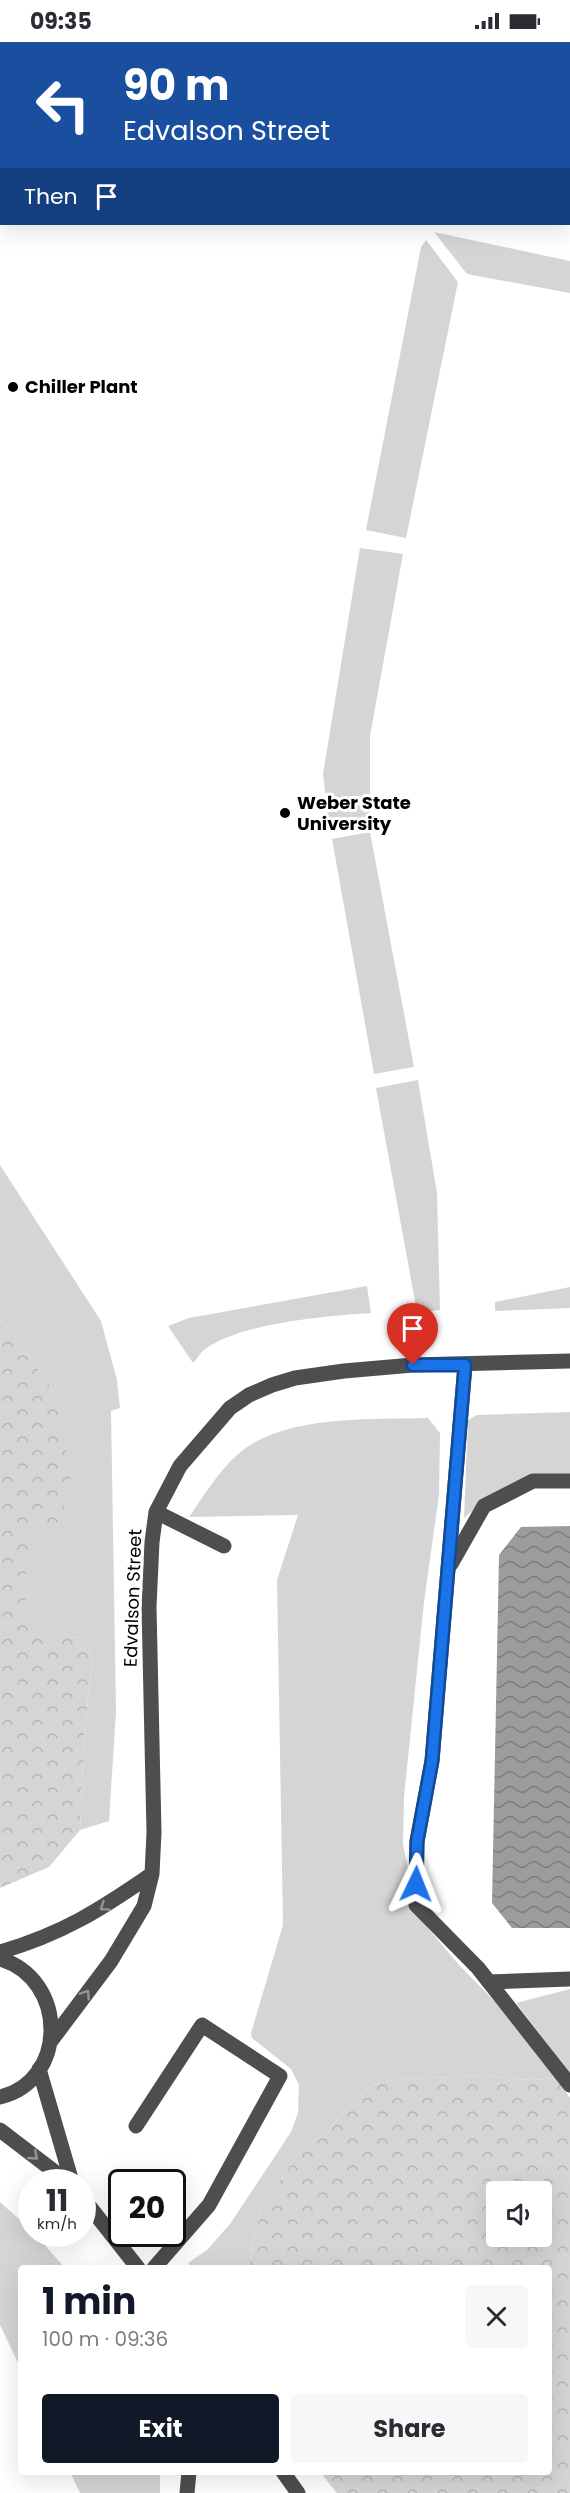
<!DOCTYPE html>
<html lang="en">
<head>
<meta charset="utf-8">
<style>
  body { margin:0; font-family:Poppins,sans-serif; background:#f7f7f7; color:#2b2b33; height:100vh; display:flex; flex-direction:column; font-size:22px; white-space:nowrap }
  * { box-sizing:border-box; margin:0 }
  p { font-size:20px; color:#7c7c81 }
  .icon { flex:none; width:33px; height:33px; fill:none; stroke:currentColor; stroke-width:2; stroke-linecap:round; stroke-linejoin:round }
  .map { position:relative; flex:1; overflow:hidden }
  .panel { position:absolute; left:18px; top:2223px; width:534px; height:210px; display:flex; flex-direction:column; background:#fff; border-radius:6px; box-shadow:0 6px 24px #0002 }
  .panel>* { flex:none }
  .hud { position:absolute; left:0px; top:0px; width:570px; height:183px; box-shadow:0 6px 24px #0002; background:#1a4fa0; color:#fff; overflow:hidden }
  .fabs { position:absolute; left:486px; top:2139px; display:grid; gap:12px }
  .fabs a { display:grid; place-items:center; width:66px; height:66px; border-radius:6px; background:#fff; box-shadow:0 6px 24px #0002; font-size:30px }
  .speed { position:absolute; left:18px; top:2127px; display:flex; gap:12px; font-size:30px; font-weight:700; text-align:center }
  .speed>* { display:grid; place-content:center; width:78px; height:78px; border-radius:50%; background:#fff; box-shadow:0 6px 24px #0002; line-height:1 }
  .speed small { font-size:15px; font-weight:400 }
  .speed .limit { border:3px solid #111; border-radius:9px; background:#fff; color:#111 }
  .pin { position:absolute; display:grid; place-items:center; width:51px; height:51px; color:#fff; margin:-62px -26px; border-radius:50% 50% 50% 0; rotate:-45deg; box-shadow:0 0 6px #0007 }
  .pin .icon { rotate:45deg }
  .me { position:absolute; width:66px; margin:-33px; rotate:2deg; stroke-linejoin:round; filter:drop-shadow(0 0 4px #0008) }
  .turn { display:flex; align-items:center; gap:21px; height:126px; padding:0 24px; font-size:27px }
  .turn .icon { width:78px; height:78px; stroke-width:2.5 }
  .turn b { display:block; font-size:42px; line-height:51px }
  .then { display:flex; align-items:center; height:57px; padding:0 24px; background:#0003; gap:12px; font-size:22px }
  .round { display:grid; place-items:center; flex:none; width:63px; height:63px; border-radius:6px; background:#f7f7f7 }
  .head { display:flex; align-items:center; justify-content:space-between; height:102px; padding:0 24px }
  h1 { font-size:36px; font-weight:700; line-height:45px; color:#111827 }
  .cta { display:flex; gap:12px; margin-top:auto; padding:12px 24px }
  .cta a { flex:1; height:69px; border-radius:6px; background:#111827; color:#fff; font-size:24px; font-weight:700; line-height:69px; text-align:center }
  .cta a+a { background:#f7f7f7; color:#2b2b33 }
  .status { display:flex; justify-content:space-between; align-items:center; height:42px; padding:0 30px; background:#fff; direction:ltr }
  .status svg { height:16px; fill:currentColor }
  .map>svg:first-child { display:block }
  .green { fill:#d5d5d5 }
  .forest { fill:url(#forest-crowns); fill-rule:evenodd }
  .water { fill:url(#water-waves) }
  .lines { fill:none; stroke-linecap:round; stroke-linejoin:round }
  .minor { stroke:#4e4e4e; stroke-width:15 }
  .oneway { stroke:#959595 }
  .route-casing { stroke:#114b97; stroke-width:15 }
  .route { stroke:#1a73e8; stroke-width:10 }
  .poi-dot { fill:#000; stroke:#fff; stroke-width:2 }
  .labels { text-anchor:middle; stroke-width:6; stroke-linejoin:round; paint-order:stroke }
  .poi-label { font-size:18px; font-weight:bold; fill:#000; stroke:#fff; text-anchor:start }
  .street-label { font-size:18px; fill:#000; stroke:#fff }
</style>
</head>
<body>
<div class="status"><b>09:35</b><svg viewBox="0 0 49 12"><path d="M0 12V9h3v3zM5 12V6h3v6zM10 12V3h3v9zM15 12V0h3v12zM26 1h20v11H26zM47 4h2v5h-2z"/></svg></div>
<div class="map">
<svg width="570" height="2451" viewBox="0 0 570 2451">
  <defs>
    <pattern id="forest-crowns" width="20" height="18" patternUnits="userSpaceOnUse" patternTransform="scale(1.5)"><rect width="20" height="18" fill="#d5d5d5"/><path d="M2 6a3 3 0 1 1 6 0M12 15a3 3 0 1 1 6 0" fill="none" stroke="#b5b5b5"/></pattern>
    <pattern id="water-waves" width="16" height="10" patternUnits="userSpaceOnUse" patternTransform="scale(1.5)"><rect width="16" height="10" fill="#9c9c9c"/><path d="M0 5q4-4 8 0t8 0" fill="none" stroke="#7d7d7d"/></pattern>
  </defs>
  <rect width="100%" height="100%" fill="#fff"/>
  <!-- green -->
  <path class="green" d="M102 0H570V160L568 2Z
    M434 190 570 219V251L467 232Z
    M426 198 458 240 406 496 366 488 421 205Z
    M360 506 403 512 370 694V776L329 784 323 732Z
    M370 790 414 1025 374 1032 332 797Z
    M418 1038 437 1151 440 1268 417 1270 376 1046Z
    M0 1123 101 1279 117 1338 120 1366 111 1369 116 1670 109 1779 80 1788 84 1693 92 1620 87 1596 30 1594 24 1565 26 1517 59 1358 18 1298 0 1277Z
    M367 1244 371 1271C325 1274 242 1281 205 1307 200 1311 197 1317 193 1321L168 1284 189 1276Z
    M570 1245V1266L495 1269V1260Z
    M570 1370V1433L488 1455 464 1476 468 1378 477 1373Z
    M428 1376 440 1391 439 1453 424 1560 404 1755 403 1802 417 1873 459 1923 511 1976 556 2036 531 2038 485 2034 398 2037 372 2043 356 2056 328 2089 299 2111 262 2165 253 2198 249 2226H192L188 2221 207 2208 230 2182 291 2090 298 2071 299 2043 291 2027 252 1996 251 1991 283 1883 277 1538 298 1473 189 1475C203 1455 218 1430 237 1413 283 1372 370 1378 428 1376Z
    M570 1947V2031L516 1961Z
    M0 2160 31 2188 32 2192H35L65 2226H21V2327L0 2283Z
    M70 2430H160V2451H80Z"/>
  <!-- forest -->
  <path class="forest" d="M0 1277 18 1298 59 1358 71 1440 60 1480 33 1489C24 1526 23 1556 30 1593L87 1596 92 1620 84 1693 80 1788 49 1825 0 1846Z
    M485 2034 531 2038 556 2036 570 2056V2451H337L320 2430H549V2226H249L253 2198 262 2165 299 2111 328 2089 356 2056 372 2043 398 2037ZM496 2150H542V2194H496Z"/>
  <!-- water -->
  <path class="water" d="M570 1484V1886H512L492 1861 499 1513 521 1485Z"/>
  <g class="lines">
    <!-- minor -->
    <path class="minor" d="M465 1323 432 1719 417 1799 416 1863 478 1926 570 2043
      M156 1470 224 1504
      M451 1522 484 1464 533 1439H570
      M0 1910C62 1892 100 1868 152 1832
      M0 1917C68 1937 68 2039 0 2055
      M489 1940 570 1937
      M51 1999 111 1919 144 1864 152 1832 154 1790 149 1565 152 1500 156 1470 180 1424 230 1366 249 1353 272 1343 295 1336 344 1329 413 1323 570 1319
      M39 2027 72 2140
      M136 2084 202 1983 280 2034 209 2163 154 2226
      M0 2088 68 2140
      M82 2155 138 2226
      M283 2430 298 2451
      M187 2451 189 2430"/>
  </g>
  <!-- one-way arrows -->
  <defs><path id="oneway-chevron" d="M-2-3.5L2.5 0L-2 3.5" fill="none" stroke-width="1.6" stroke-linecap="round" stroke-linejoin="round" transform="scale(1.5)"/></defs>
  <g class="oneway">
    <use href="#oneway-chevron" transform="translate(104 1865) rotate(146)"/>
    <use href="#oneway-chevron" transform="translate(86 1952) rotate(-56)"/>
    <use href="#oneway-chevron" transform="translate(34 2114) rotate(41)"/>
  </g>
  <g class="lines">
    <defs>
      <path id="route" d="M413 1323H465L432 1719 417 1800 416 1842"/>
    </defs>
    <!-- route casing -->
    <use href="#route" class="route-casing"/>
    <!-- route -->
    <use href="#route" class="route"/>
  </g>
  <!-- markers -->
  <g class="poi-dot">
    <circle cx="13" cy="345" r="6"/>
    <circle cx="285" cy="771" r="6"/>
  </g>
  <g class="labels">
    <!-- poi labels -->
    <g class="poi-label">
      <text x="25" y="351">Chiller Plant</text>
      <text x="297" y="767">Weber State<tspan x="297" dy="21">University</tspan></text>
    </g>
    <!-- street labels -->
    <g class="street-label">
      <text transform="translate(133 1556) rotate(-88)" y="6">Edvalson Street</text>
    </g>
  </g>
</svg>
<div class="fabs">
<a><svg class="icon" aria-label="sound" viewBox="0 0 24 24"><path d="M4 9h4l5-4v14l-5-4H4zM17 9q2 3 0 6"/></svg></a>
</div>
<div class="speed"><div>11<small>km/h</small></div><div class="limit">20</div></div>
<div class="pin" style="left:413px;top:1323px;background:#d93025"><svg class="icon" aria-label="arrive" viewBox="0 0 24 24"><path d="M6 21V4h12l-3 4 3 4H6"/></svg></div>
<svg class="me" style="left:416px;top:1842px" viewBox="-20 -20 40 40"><path d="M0-17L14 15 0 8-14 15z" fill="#1a73e8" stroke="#fff" stroke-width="4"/></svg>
<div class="hud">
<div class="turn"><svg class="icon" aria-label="left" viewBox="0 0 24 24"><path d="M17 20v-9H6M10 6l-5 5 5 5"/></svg><div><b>90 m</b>Edvalson Street</div></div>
<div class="then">Then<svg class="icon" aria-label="arrive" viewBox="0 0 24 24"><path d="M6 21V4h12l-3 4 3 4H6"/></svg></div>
</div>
<section class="panel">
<div class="head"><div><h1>1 min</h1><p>100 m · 09:36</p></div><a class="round"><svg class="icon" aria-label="close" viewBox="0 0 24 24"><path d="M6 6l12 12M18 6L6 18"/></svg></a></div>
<div class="cta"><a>Exit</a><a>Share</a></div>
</section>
</div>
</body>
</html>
